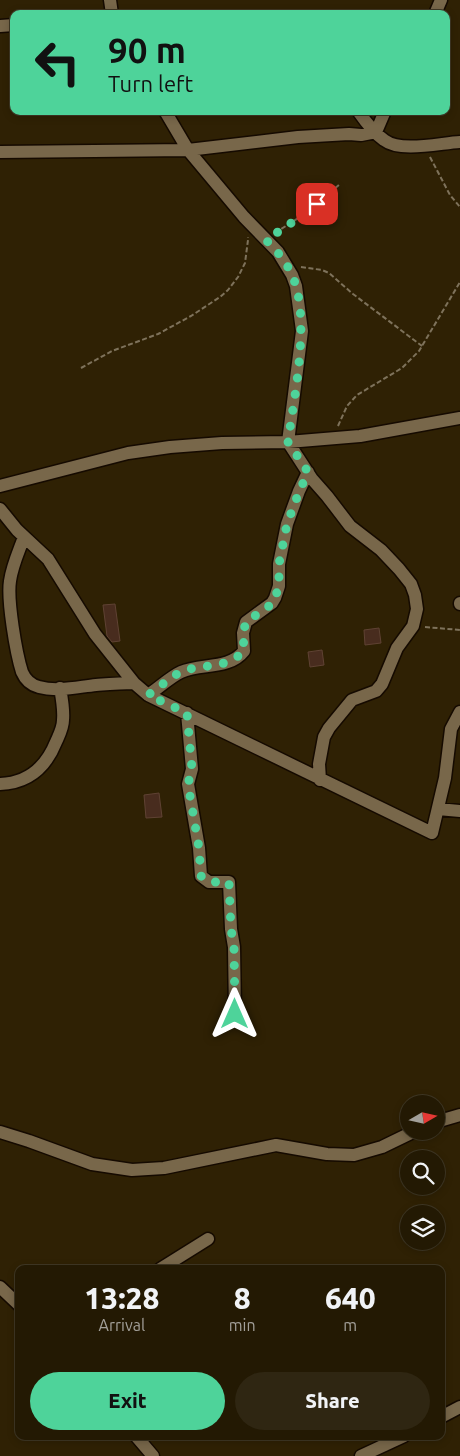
<!DOCTYPE html>
<html lang="en">
<head>
<meta charset="utf-8">
<style>
  body { margin:0; font-family:Ubuntu,sans-serif; background:#2f2612; color:#f1f3f6; height:100vh; display:flex; flex-direction:column; font-size:19px; white-space:nowrap }
  * { box-sizing:border-box; margin:0 }
  p { font-size:16px; color:#a3a09a }
  .icon { flex:none; width:28px; height:28px; fill:none; stroke:currentColor; stroke-width:2; stroke-linecap:round; stroke-linejoin:round }
  .map { position:relative; flex:1; overflow:hidden }
  .drawer { position:absolute; left:15px; top:1265px; width:430px; height:175px; display:flex; flex-direction:column; background:#231903; border-radius:10px; box-shadow:0 2px 8px #0003,0 0 0 1px #403825 }
  .drawer>* { flex:none }
  .top-card { position:absolute; left:10px; top:10px; width:440px; height:105px; border-radius:10px; box-shadow:0 2px 8px #0003,0 0 0 1px #403825; background:#4ed39a; color:#111; overflow:hidden }
  .needle { width:32px; rotate:81deg }
  .tools { position:absolute; left:400px; top:1095px; display:grid; gap:10px }
  .tools a { display:grid; place-items:center; width:45px; height:45px; border-radius:50%; background:#231903; box-shadow:0 2px 8px #0003,0 0 0 1px #403825; font-size:25px }
  .pin { position:absolute; display:grid; place-items:center; width:42px; height:42px; color:#fff; margin:-21px; border-radius:10px; box-shadow:0 2px 8px #0006 }
  .me { position:absolute; width:55px; margin:-28px; rotate:0deg; stroke-linejoin:round; filter:drop-shadow(0 0 4px #0008) }
  .turn { display:flex; align-items:center; gap:18px; height:105px; padding:0 15px; font-size:22px }
  .turn .icon { width:65px; height:65px; stroke-width:2.5 }
  .turn b { display:block; font-size:35px; line-height:42px }
  .eta { display:flex; justify-content:space-evenly; align-items:center; height:85px; text-align:center }
  .eta b { font-size:30px; font-weight:800; line-height:35px }
  .action { display:flex; gap:10px; margin-top:auto; padding:10px 15px }
  .action a { flex:1; height:58px; border-radius:30px; background:#4ed39a; color:#111; font-size:20px; font-weight:800; line-height:58px; text-align:center }
  .action a+a { background:#2f2612; color:#f1f3f6 }
  .map>svg:first-child { display:block }
  .building { fill:#482c1e; stroke:#5f4233 }
  .lines { fill:none; stroke-linecap:round; stroke-linejoin:round }
  .street-casing { stroke:#150a00; stroke-width:15 }
  .path { stroke:#7e725b; stroke-width:2; stroke-dasharray:5 2.5; stroke-linecap:butt }
  .street { stroke:#78674a; stroke-width:12 }
  .route { stroke:#4ed39a; stroke-width:9; stroke-dasharray:0 16.2 }
</style>
</head>
<body>
<div class="map">
<svg width="460" height="1456" viewBox="0 0 460 1456">
  <rect width="100%" height="100%" fill="#2f2104"/>
  <!-- building -->
  <path class="building" d="M115 604 120 641 112 642 107 636 103 605Z
    M379 628 381 643 365 645 364 630Z
    M322 650 324 665 310 667 308 652Z
    M159 793 162 817 146 818 144 795Z"/>
  <g class="lines">
    <defs>
      <path id="street" d="M110 0 112 14
        M435 14 441 0
        M0 26 14 25
        M165 111 188 150 244 217 278 252 292 275 296 286 302 331 288 442 312 479 327 496 350 526 381 550 399 569 411 584 415 595 417 609 413 626 397 648 382 684 376 691 352 700 329 728 324 737 319 764 320 780
        M358 111C365 121 374 133 384 140 401 153 440 143 460 142
        M0 152 188 150 298 137 349 134 361 135 376 132 385 111
        M0 486 128 453 170 447 222 443 288 442 360 436 460 418
        M0 509 17 530 48 559 95 634 134 683 148 695 432 833 445 778 451 729 460 712
        M24 537C19 551 12 566 10 581 7 600 16 653 22 672 25 679 31 685 39 687 57 692 77 687 96 685 109 684 121 683 134 683
        M460 603V604
        M148 695C159 688 170 677 181 672 201 663 229 670 244 651L243 633 246 622 272 603 275 598 279 586V564L287 524 299 491 308 472
        M187 713 192 769 188 784 199 848 201 876 209 882H229L231 929 234 947 235 1014
        M0 784C28 783 46 767 56 742 59 735 63 728 63 720 64 709 62 699 60 688
        M438 809 460 811
        M436 1122 460 1115
        M0 1132 29 1141 92 1164 132 1170 164 1168 276 1145 327 1154 354 1155 382 1147 415 1131
        M160 1269 208 1239
        M0 1287 19 1305
        M441 1417 460 1407
        M136 1436 153 1456
        M361 1456 404 1436"/>
    </defs>
    <!-- street casing -->
    <use href="#street" class="street-casing"/>
    <!-- path -->
    <path class="path" d="M430 157 450 195 460 207
      M275 233 306 213 339 185
      M301 267 322 270 329 273 353 294 422 346
      M81 368 112 351 158 334 191 316 220 297 228 290 238 277 245 263 248 240V237
      M338 426 347 406 357 395 402 368 419 351 460 282
      M425 627 460 630"/>
    <!-- street -->
    <use href="#street" class="street"/>
  </g>
  <g class="lines">
    <!-- route -->
    <path class="route" d="M235 1014 234 947 231 929 229 882H209L201 876 199 848 188 784 192 769 187 713 148 695C159 688 170 677 181 672 201 663 229 670 244 650L243 633 246 622 272 604 275 598 279 586V564L287 524 299 492 308 472 288 442C294 397 312 315 291 273 285 260 276 250 266 240L306 213 317 204"/>
  </g>
</svg>
<div class="tools">
<a><svg class="needle" viewBox="-14 -14 28 28"><path d="M0-13l5 13h-10z" fill="#e53935"/><path d="M0 13l5-13h-10z" fill="#a3a09a"/></svg></a>
<a><svg class="icon" aria-label="search" viewBox="0 0 24 24"><circle cx="10" cy="10" r="6"/><path d="M15 15l6 6"/></svg></a>
<a><svg class="icon" aria-label="layers" viewBox="0 0 24 24"><path d="M12 4l9 5-9 5-9-5zM3 14l9 5 9-5"/></svg></a>
</div>
<div class="pin" style="left:317px;top:204px;background:#d93025"><svg class="icon" aria-label="arrive" viewBox="0 0 24 24"><path d="M6 21V4h12l-3 4 3 4H6"/></svg></div>
<svg class="me" style="left:235px;top:1014px" viewBox="-20 -20 40 40"><path d="M0-17L14 15 0 8-14 15z" fill="#4ed39a" stroke="#fff" stroke-width="4"/></svg>
<div class="top-card">
<div class="turn"><svg class="icon" aria-label="left" viewBox="0 0 24 24"><path d="M17 20v-9H6M10 6l-5 5 5 5"/></svg><div><b>90 m</b>Turn left</div></div>
</div>
<section class="drawer">
<div class="eta">
<div><b>13:28</b><p>Arrival</p></div>
<div><b>8</b><p>min</p></div>
<div><b>640</b><p>m</p></div>
</div>
<div class="action"><a>Exit</a><a>Share</a></div>
</section>
</div>
</body>
</html>
